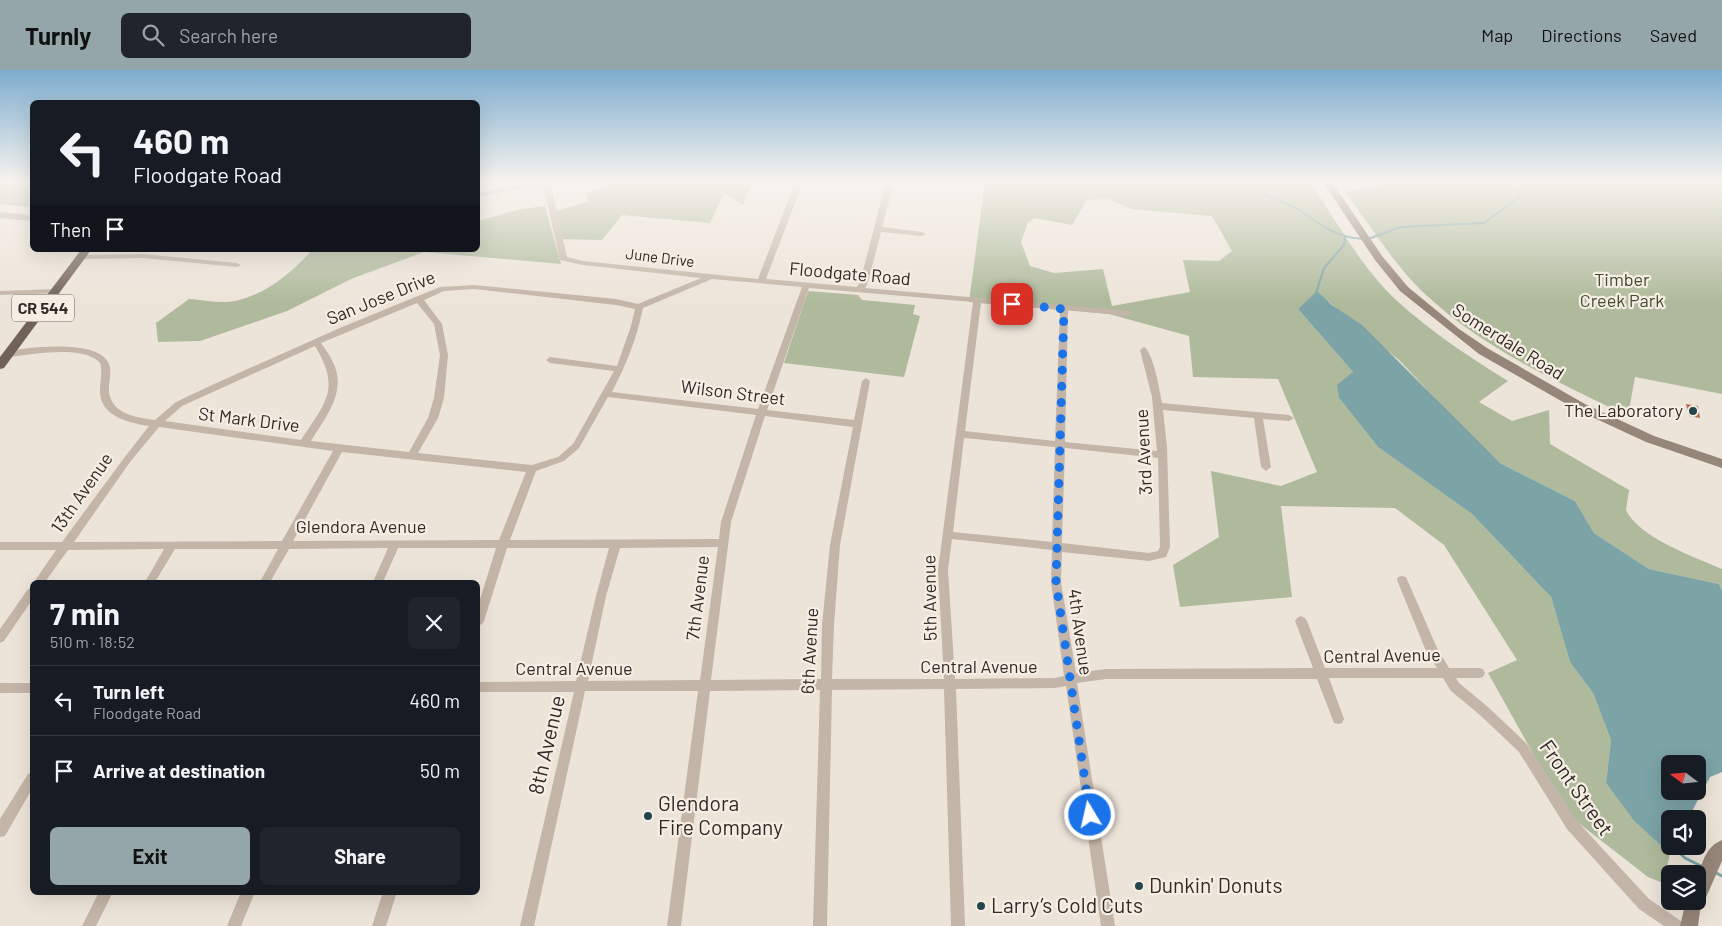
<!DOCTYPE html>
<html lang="en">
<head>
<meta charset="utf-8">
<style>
  body { margin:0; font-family:Barlow,sans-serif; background:#20242c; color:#f1f3f6; height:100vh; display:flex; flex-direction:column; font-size:19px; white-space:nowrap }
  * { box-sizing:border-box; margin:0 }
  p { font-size:16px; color:#9ea1a6 }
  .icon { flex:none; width:28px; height:28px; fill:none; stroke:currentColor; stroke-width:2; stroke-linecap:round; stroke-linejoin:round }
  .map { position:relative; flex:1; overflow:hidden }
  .side { position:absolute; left:30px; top:510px; width:450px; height:315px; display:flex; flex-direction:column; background:#171b24; border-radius:8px; box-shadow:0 5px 20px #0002 }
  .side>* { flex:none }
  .top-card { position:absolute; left:30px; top:30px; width:450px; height:152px; border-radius:8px; box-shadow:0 5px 20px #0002; background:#171b24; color:#f1f3f6; overflow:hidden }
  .needle { width:32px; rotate:286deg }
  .controls { position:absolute; left:1661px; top:685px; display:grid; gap:10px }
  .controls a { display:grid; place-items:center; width:45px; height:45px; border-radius:8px; background:#171b24; box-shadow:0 5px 20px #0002; font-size:25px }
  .pin { position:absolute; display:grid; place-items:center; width:42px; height:42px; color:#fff; margin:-21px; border-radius:10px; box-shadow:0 2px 8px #0006 }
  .me { position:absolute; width:55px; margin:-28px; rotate:351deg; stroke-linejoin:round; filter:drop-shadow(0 0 4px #0008) }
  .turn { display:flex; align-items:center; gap:18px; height:105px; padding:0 20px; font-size:22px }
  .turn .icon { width:65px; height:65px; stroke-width:2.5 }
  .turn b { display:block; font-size:35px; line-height:42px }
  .then { display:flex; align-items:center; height:48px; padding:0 20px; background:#0003; gap:10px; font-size:19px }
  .round { display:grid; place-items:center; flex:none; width:52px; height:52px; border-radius:8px; background:#20242c }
  .summary { display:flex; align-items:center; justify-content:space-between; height:85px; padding:0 20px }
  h1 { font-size:30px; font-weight:700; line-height:38px }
  .cta { display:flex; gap:10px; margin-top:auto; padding:10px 20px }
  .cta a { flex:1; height:58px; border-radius:8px; background:#94a6aa; color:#111; font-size:20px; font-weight:700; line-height:58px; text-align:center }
  .cta a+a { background:#20242c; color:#f1f3f6 }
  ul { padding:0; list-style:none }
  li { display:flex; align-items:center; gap:15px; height:70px; padding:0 20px; border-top:1px solid #363941 }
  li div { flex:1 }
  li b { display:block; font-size:19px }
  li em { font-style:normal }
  header { display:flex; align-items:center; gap:30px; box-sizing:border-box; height:70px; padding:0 25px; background:#94a6aa; color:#111 }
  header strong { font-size:24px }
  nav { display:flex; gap:28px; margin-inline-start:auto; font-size:18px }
  .search { width:350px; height:45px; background:#20242c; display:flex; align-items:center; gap:12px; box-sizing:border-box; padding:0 18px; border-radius:8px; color:#9ea1a6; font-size:19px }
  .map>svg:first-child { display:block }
  .green { fill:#aeba9b; fill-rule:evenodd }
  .water { fill:#7ca3a6; fill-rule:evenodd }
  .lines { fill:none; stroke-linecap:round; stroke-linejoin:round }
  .stream-far1 { stroke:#7ca3a6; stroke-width:2 }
  .stream { stroke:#7ca3a6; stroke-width:3 }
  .building { fill:#b66c4e }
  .minor { fill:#c3b5a7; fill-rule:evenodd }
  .tertiary { fill:#c3b5a7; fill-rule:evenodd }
  .secondary { fill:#968579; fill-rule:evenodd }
  .primary { fill:#716259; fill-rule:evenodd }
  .route { stroke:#1a73e8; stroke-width:9; stroke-dasharray:0 16.2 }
  .poi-dot { fill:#22484d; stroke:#f6eee4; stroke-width:2 }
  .labels { text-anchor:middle; stroke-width:4.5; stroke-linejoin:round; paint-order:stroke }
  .far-street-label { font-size:15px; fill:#312a26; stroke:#f6eee4 }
  .shield { fill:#f6eee4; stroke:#6c655f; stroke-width:1 }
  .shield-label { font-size:16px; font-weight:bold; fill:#312a26 }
  .street-label { font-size:18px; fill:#312a26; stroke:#f6eee4 }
  .park-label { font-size:18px; fill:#3f4c2d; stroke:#f6eee4 }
  .poi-label { font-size:18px; fill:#312a26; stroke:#f6eee4; text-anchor:end }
  .near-street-label { font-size:21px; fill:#312a26; stroke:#f6eee4 }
  .near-poi-label { font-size:21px; fill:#312a26; stroke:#f6eee4; text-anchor:start }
</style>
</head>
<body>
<header>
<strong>Turnly</strong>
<div class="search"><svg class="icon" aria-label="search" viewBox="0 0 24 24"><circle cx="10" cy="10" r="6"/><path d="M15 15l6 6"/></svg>Search here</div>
<nav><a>Map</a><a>Directions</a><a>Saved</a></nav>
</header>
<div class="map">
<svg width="1722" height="856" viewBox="0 0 1722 856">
  <rect width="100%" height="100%" fill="#ede4d9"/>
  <!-- green -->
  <path class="green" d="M0 112H32V137L0 134Z
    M612 112H752L743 135 724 123 710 153 622 145 602 170 559 169 554 142 589 131 586 124Z
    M985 112H1310C1337 152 1361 197 1396 230 1430 261 1469 287 1508 311L1479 332 1512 351 1549 340 1550 374 1629 420 1626 440C1639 468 1695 487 1722 499V521L1719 514 1649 499 1594 463 1575 431 1500 393 1460 355 1400 291 1317 222 1298 239 1353 302 1339 328 1378 377 1472 444 1551 527 1570 592 1593 623 1611 670 1606 713 1634 751 1670 784 1663 813 1648 807 1567 744 1488 603 1517 590 1444 475 1395 438 1281 436 1292 527 1180 537 1173 495 1219 467 1211 401 1281 416 1317 402 1278 309 1193 307 1189 266 1109 244 969 232ZM1108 129 1131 139 1212 146 1232 181 1219 191 1183 190 1190 222 1112 236 1103 199 1054 203 1030 196 1021 172 1028 152 1035 148 1072 155 1087 130Z
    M1392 112H1504L1517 116 1530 112H1722V324L1635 307 1628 346C1557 312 1483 278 1425 224 1394 195 1371 156 1345 122Z
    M545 136 561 194 424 182 351 209 287 241 200 271 158 272 156 253 189 229C203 230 221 234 235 231 267 224 291 203 312 180H478V151L517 140Z
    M808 221 858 225 862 230 915 235 913 244 920 246 904 307 784 293Z"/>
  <!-- water -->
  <path class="water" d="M1317 221 1332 235 1362 255 1500 393 1575 431 1594 463 1649 499 1719 514 1722 521V702L1710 707 1688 749H1670V776H1674L1670 784 1634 751 1606 713 1611 670 1593 623 1570 592 1551 527 1472 444 1378 377 1339 328 1337 315 1353 302 1298 239ZM1670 694H1698V721H1670Z"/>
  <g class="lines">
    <!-- stream-far1 -->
    <path class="stream-far1" d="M1261 112 1266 125C1277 130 1289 134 1299 140 1322 155 1334 167 1363 169
      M1368 169 1401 157 1484 153 1517 129 1522 121 1521 112
      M1315 226 1324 198 1344 175 1345 168"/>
    <!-- stream -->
    <path class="stream" d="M1672 776 1685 788 1703 797
      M1714 802 1722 806"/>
  </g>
  <!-- building -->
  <path class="building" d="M1686 334 1698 336 1700 348 1689 346Z"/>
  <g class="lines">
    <!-- minor -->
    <path class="minor" d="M534 112H550L567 187 583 191 758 209 795 112H803L766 209 857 217 860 212 886 112H894L882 157 922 162 926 164 922 166 881 162 868 212 865 218 1131 241 1132 243 1128 246 1068 240 1065 372 1157 381 1152 327 1140 280 1144 277C1153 281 1160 322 1162 333L1289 345 1294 348 1289 351 1263 349 1271 397 1266 401 1261 397 1254 348 1163 340 1167 377 1170 477 1166 487 1149 491 1062 482 1061 512 1076 603 1106 599 1313 598 1295 551 1297 548 1301 546 1305 548 1307 551 1325 598H1437L1426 581 1397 510 1398 507 1402 506 1406 507 1437 578 1449 598H1479L1483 599 1485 603 1483 607 1479 608H1456L1459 613 1488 637 1527 674 1577 751 1649 829 1681 851 1683 856H1664L1639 839 1567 759 1519 682 1480 645 1451 621 1443 608H1329L1344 649 1342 653 1338 654 1334 653 1317 609H1106L1077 613 1115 856H1101L1066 616 1055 618 956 619 965 856H951L944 619 832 620 827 856H813L820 620 710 621 681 856H667L698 621H585L534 856H520L574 622H478V612L576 611 596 526 609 478H507L484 551 482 554 478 556V536L496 478H398L383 512H373L388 478 289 479 270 512H260L278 479H175L155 512H145L164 479 68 480 45 512H34L56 480H0V472H62L124 388 149 356C129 353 99 346 100 320 100 311 103 302 100 293 83 274 31 285 8 287L5 286 4 284 5 282C26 277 96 269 108 292 112 299 110 308 109 315 107 343 133 347 155 350L176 332 212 315 342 257 440 217 474 215 616 229 638 234 701 208 583 195 560 190 543 115 478 127V123ZM712 209 802 217 758 339 612 322C626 295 637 268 643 238ZM809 218 973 232 938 500 944 609H832L834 555 840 475 870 311 866 308 862 311 854 350 767 340ZM474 219 616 235 635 239 631 256 617 296 550 287 546 290 550 293 614 301 573 374 558 387 532 395 418 383 438 348 444 328 448 285 442 254 424 230 444 221ZM417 233 434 254 440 285 434 328 428 348 409 382 311 371C323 351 344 326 336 300 333 290 327 281 321 273ZM981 233 1060 240 1055 371 965 361ZM315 276C341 319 326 332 301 370L165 351 182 336ZM608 327 756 345 721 452 719 469 510 470 536 401 564 391 579 378ZM765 346 853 357 830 475 822 555 821 609 711 610 731 452ZM159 357 333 381 282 471 74 472 130 392ZM964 368 1055 377 1052 472 953 462ZM1065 378 1158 388 1160 477 1158 481 1149 483 1062 473ZM342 382 526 402 499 470 293 471ZM952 469 1052 480 1051 512 1064 606 1055 608 955 609 948 500ZM718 477 700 610 588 611 606 526 620 478Z
      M923 112H935L936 113 932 115Z
      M143 184 237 193 241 195 237 197 143 188 81 189 77 187 81 185Z
      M56 219 60 221 59 223 0 225V221Z
      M32 518V530L4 571 0 573V559L28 519Z
      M0 613H32V623H0Z
      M32 702V719L5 766 0 767V749L28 704Z
      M99 822H113L96 856H82Z
      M241 822H255L241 856H227Z
      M383 822H397L386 856H372Z"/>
    <!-- tertiary -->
    <path class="tertiary" d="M0 142 32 145V151L0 148Z"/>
    <!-- secondary -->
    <path class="secondary" d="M1323 112H1332L1382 186 1408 217 1459 259 1487 278 1585 334 1654 366 1722 389V398L1646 372 1577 340 1479 284 1400 221 1375 190Z
      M1722 770V791L1700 841 1698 856H1680L1686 831H1698C1698 810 1699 779 1722 770Z"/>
    <!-- primary -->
    <path class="primary" d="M81 180H91L4 298 0 299V287Z"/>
  </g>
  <!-- sky -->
  <linearGradient id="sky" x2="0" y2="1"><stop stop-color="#7dadce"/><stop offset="0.48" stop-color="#f7f3ee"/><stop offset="1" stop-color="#f7f3ee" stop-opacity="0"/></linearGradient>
  <rect width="1722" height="232" fill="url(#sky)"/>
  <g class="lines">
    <!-- route -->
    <path class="route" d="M1012 234 1064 239 1056 512 1090 745"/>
  </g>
  <!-- markers -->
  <g class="poi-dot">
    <circle cx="1693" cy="341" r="5"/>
    <circle cx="648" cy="746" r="5"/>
    <circle cx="1139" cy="816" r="5"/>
    <circle cx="981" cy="836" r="5"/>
  </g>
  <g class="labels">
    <!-- far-street labels -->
    <g class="far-street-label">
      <text transform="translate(660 188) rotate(7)" y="5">June Drive</text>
    </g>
    <!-- shield labels -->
    <rect class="shield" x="12" y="224.5" width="62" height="27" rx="4"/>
    <g class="shield-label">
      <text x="43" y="244">CR 544</text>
    </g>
    <!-- street labels -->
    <g class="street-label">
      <text transform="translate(850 204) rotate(5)" y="6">Floodgate Road</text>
      <text transform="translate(381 228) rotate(-22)" y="6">San Jose Drive</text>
      <text transform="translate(1508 272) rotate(32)" y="6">Somerdale Road</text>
      <text transform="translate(733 323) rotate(7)" y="6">Wilson Street</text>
      <text transform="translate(249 350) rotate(7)" y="6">St Mark Drive</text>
      <text transform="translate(1144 382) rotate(-93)" y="6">3rd Avenue</text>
      <text transform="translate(82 423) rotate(-55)" y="6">13th Avenue</text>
      <text x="361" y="463">Glendora Avenue</text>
      <text transform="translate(698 528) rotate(-83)" y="6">7th Avenue</text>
      <text transform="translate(930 528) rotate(-91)" y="6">5th Avenue</text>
      <text transform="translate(1080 562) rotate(82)" y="6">4th Avenue</text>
      <text transform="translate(810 581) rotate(-87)" y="6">6th Avenue</text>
      <text transform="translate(1382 586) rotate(-1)" y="6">Central Avenue</text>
      <text x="979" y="603">Central Avenue</text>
      <text x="574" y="605">Central Avenue</text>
    </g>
    <!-- park labels -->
    <g class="park-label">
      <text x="1622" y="216">Timber<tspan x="1622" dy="21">Creek Park</tspan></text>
    </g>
    <!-- poi labels -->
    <g class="poi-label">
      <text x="1683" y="347">The Laboratory</text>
    </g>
    <!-- near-street labels -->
    <g class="near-street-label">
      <text transform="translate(547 675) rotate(-77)" y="7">8th Avenue</text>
      <text transform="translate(1576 718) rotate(55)" y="7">Front Street</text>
    </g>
    <!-- near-poi labels -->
    <g class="near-poi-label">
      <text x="658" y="741">Glendora<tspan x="658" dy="24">Fire Company</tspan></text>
      <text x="1149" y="823">Dunkin' Donuts</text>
      <text x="991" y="843">Larry’s Cold Cuts</text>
    </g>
  </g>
</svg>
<div class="controls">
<a><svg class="needle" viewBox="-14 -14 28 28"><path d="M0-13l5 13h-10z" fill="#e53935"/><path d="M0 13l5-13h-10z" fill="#9ea1a6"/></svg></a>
<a><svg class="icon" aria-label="sound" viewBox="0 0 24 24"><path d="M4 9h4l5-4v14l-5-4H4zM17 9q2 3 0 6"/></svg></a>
<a><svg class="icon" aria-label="layers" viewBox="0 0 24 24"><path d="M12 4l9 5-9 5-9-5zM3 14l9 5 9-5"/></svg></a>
</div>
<div class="pin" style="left:1012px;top:234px;background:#d93025"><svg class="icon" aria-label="arrive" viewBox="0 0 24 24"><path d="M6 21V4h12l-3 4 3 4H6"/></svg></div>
<svg class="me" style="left:1090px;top:745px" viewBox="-20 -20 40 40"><circle r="17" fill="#1a73e8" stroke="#fff" stroke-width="3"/><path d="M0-11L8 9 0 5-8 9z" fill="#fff"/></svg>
<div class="top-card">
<div class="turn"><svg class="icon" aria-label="left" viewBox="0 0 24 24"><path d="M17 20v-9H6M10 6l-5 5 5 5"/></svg><div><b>460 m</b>Floodgate Road</div></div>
<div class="then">Then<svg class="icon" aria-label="arrive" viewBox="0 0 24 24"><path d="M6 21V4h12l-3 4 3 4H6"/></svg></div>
</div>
<section class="side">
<div class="summary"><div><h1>7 min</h1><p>510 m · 18:52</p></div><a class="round"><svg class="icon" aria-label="close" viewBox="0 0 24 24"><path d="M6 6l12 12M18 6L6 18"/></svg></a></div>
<ul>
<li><svg class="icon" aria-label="left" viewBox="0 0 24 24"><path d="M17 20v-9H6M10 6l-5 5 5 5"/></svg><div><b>Turn left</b><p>Floodgate Road</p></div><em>460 m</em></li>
<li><svg class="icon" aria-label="arrive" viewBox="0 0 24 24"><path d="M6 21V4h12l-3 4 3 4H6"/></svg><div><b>Arrive at destination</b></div><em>50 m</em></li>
</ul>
<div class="cta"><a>Exit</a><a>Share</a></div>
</section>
</div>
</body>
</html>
